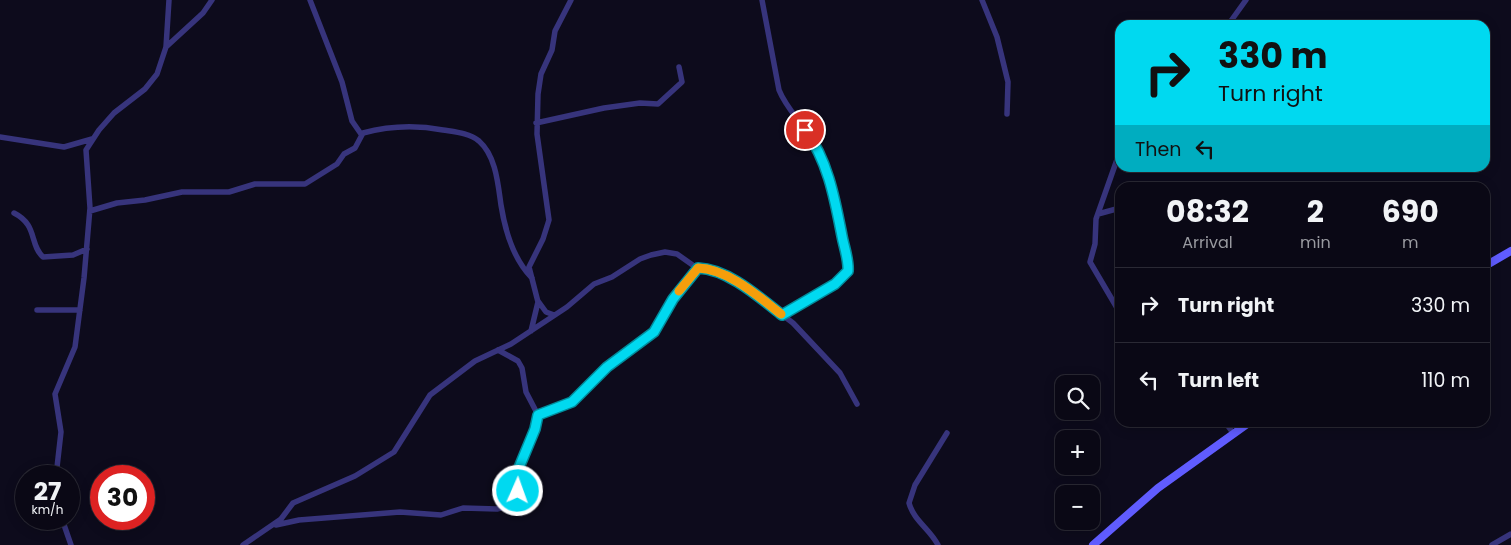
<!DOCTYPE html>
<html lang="en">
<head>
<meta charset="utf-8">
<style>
  body { margin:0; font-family:Poppins,sans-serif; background:#181622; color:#f1f3f6; height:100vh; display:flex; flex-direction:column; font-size:19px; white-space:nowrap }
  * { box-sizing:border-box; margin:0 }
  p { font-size:16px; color:#999aa0 }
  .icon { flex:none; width:28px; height:28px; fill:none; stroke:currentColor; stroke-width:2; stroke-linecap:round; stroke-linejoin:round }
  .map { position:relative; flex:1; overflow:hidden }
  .sheet { position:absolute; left:1115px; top:182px; width:375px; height:245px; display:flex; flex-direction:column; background:#0a0815; border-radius:15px; box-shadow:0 2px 12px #0003,0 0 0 1px #2a2934 }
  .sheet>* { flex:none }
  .guide { position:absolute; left:1115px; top:20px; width:375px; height:152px; border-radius:15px; box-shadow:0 2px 12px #0003,0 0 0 1px #2a2934; background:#00d9f0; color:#111; overflow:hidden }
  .controls { position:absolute; left:1055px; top:375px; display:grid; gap:10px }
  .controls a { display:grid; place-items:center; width:45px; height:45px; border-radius:10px; background:#0a0815; box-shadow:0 2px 12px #0003,0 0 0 1px #2a2934; font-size:25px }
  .speed { position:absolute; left:15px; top:465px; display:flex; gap:10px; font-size:25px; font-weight:700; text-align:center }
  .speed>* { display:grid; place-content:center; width:65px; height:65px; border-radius:50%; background:#0a0815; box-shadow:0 2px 12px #0003,0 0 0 1px #2a2934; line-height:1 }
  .speed small { font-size:12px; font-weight:400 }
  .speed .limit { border:8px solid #d22; background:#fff; color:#111 }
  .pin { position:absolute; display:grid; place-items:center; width:42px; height:42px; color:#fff; margin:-21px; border:2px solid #fff; border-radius:50%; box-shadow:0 1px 5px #0007 }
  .me { position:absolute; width:55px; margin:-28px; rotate:2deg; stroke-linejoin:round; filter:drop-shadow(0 0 4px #0008) }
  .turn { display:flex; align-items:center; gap:18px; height:105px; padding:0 20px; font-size:22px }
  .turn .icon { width:65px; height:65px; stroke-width:2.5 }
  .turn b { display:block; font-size:35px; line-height:42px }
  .then { display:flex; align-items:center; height:48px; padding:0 20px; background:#0003; gap:10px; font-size:19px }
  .eta { display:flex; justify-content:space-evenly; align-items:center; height:85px; text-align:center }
  .eta b { font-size:30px; font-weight:700; line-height:35px }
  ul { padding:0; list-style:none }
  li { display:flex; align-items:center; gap:15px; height:75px; padding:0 20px; border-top:1px solid #2a2934 }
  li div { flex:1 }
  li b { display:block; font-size:19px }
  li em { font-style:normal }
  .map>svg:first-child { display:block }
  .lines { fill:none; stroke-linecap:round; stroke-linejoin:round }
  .minor { stroke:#37347c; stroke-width:5.5 }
  .secondary { stroke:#605cff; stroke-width:8 }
  .route-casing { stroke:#008d9c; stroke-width:12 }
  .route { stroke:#00d9f0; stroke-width:9 }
  .slow { stroke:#f59e0b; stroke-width:9 }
</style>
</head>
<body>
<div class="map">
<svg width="1511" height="545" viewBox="0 0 1511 545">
  <rect width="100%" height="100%" fill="#0d0b1c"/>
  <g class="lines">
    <!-- minor -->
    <path class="minor" d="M310 0 342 82 352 121 361 134
      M762 0 779 90C787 110 803 123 813 142 831 173 845 233 848 269L835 284 782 315
      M982 0 997 37 1008 82 1007 114
      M1228 25 1246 0
      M166 47 203 13 212 0
      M536 123 604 108 640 103 658 104 682 82 679 67
      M0 137 64 147 92 139
      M1120 151 1096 219 1095 244 1090 262 1120 313
      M1182 188H1191
      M90 211 117 203 145 200 182 192H229L255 184H305L337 164 344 154 355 148 363 133C389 126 416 125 443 130 455 132 469 133 479 141 496 156 498 184 501 205 505 230 514 260 532 278
      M14 213C38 225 29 244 43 257L73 255 87 249
      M1098 214 1120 208
      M538 301 546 312 554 315
      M37 310H80
      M531 331 538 302 529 267 543 239 549 220 537 134 538 94 541 74 552 50 555 31 571 0
      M538 415 572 402 607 367 655 332 678 292 698 268
      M1225 422 1233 433
      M56 476 61 432 55 394 75 347 84 278 90 208 86 150 99 130 114 113 145 89 157 74 166 47 169 0
      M62 519 71 545
      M276 525 299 520 400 512 441 515 463 508 497 509 511 505 517 498 518 470 535 429 538 415 526 392 522 368 518 361 498 350
      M243 545 281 519 293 503 355 476 394 452 430 395 475 361 511 344 567 307 594 284 612 277 640 259 651 255 665 252 677 254 694 266 725 276 760 298 793 323 840 373 857 404
      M938 545C930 529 914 521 909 503L915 485 947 433
      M1492 545 1511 534"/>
    <!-- secondary -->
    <path class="secondary" d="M1485 266 1511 251
      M1093 545 1158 488 1250 422"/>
  </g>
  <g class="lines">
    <defs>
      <path id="route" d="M518 491V470L535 429 538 415 572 402 607 367 654 332 673 299 698 268C728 269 759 297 782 315L835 284 848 271C849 260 844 247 842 236 835 200 828 160 805 130"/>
    </defs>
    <!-- route casing -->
    <use href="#route" class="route-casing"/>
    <!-- route -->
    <use href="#route" class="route"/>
    <!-- slow -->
    <path class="slow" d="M679 291 698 268C728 269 758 296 781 314"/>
  </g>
</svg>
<div class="controls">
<a><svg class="icon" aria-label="search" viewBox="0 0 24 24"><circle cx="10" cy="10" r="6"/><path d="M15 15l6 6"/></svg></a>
<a>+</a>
<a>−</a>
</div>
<div class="speed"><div>27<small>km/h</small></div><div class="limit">30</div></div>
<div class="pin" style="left:805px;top:130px;background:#d93025"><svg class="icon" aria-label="arrive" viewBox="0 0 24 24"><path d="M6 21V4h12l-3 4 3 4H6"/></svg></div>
<svg class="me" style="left:518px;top:491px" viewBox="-20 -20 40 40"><circle r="17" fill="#00d9f0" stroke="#fff" stroke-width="3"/><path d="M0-11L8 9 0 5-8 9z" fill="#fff"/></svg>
<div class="guide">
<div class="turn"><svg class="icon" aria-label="right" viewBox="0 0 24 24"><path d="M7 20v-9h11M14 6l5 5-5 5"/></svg><div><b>330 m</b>Turn right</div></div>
<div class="then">Then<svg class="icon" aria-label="left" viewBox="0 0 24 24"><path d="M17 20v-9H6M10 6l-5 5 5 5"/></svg></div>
</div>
<section class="sheet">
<div class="eta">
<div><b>08:32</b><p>Arrival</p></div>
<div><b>2</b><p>min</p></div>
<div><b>690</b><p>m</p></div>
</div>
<ul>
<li><svg class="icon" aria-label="right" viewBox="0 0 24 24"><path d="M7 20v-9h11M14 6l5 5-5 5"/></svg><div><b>Turn right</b></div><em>330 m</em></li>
<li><svg class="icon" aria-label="left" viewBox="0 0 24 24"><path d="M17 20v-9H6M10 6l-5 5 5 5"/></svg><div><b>Turn left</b></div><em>110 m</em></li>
</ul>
</section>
</div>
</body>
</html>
